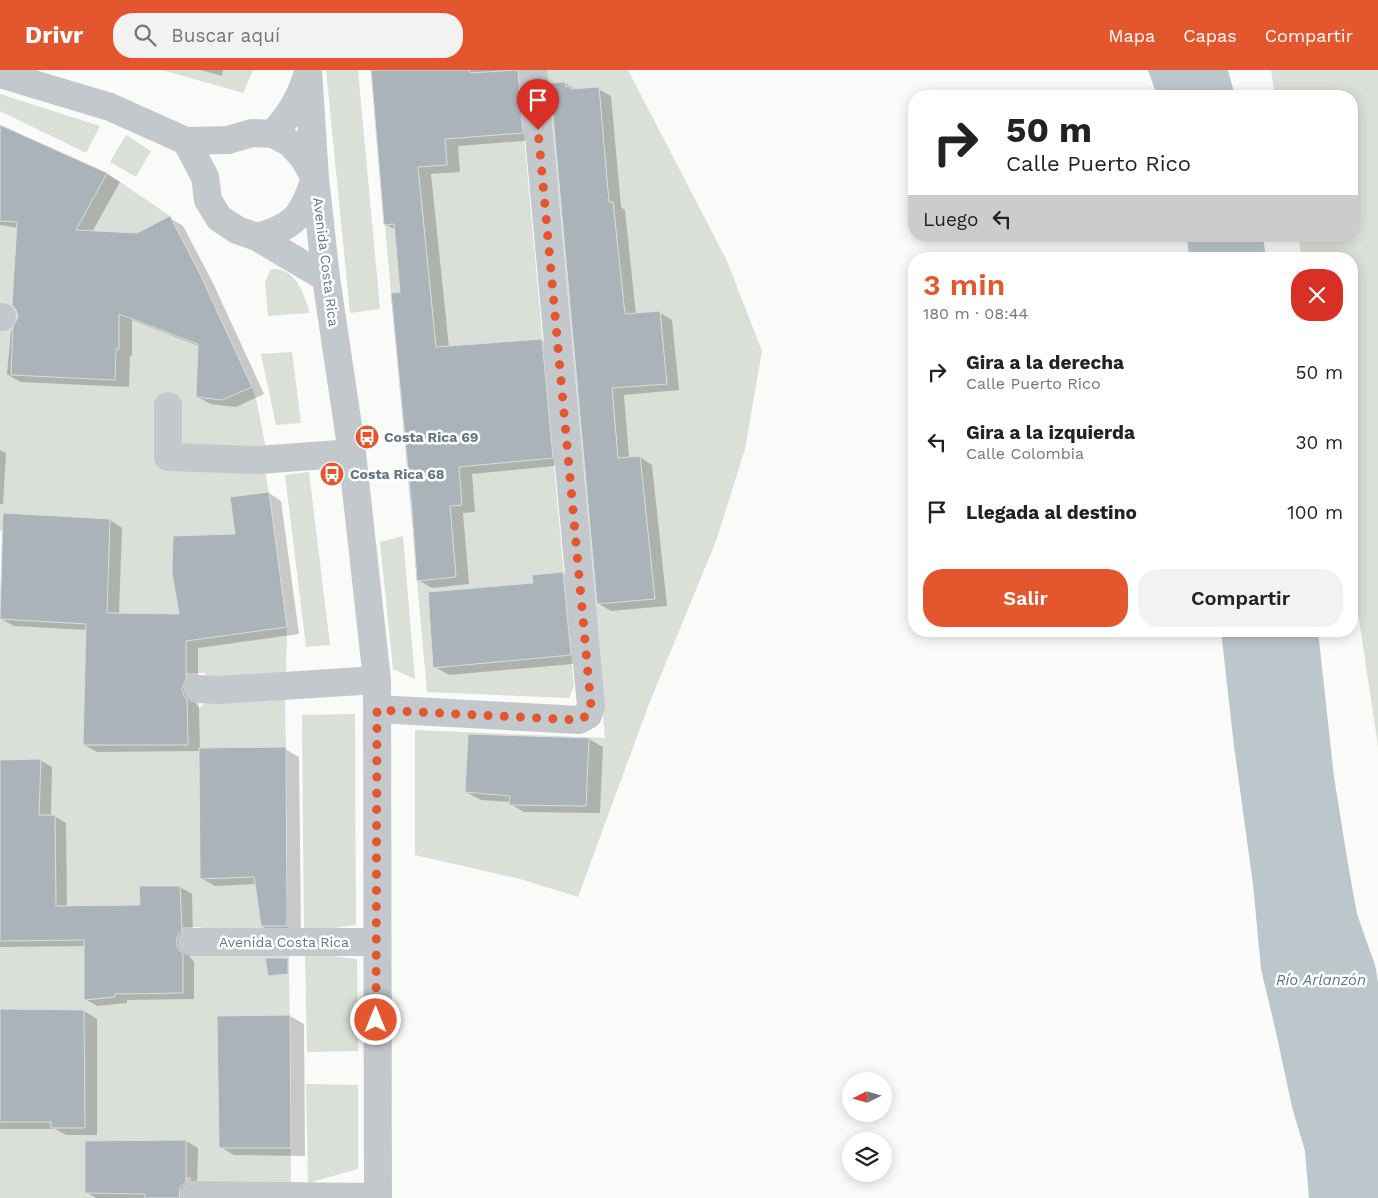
<!DOCTYPE html>
<html lang="es">
<head>
<meta charset="utf-8">
<style>
  body { margin:0; font-family:"Work Sans",sans-serif; background:#f2f2f2; color:#222; height:100vh; display:flex; flex-direction:column; font-size:19px; white-space:nowrap }
  * { box-sizing:border-box; margin:0 }
  p { font-size:16px; color:#767676 }
  .icon { flex:none; width:28px; height:28px; fill:none; stroke:currentColor; stroke-width:2; stroke-linecap:round; stroke-linejoin:round }
  .map { position:relative; flex:1; overflow:hidden }
  .sheet { position:absolute; left:908px; top:182px; width:450px; height:385px; display:flex; flex-direction:column; background:#fff; border-radius:20px; box-shadow:0 2px 12px #0003 }
  .sheet>* { flex:none }
  .guide { position:absolute; left:908px; top:20px; width:450px; height:152px; border-radius:20px; box-shadow:0 2px 12px #0003; background:#fff; color:#222; overflow:hidden }
  .needle { width:32px; rotate:264deg }
  .buttons { position:absolute; left:842px; top:1002px; display:grid; gap:10px }
  .buttons a { display:grid; place-items:center; width:50px; height:50px; border-radius:50%; background:#fff; box-shadow:0 2px 12px #0003; font-size:25px }
  .pin { position:absolute; display:grid; place-items:center; width:42px; height:42px; color:#fff; margin:-51px -21px; border-radius:50% 50% 50% 0; rotate:-45deg; box-shadow:0 0 5px #0007 }
  .pin .icon { rotate:45deg }
  .me { position:absolute; width:55px; margin:-28px; rotate:0deg; stroke-linejoin:round; filter:drop-shadow(0 0 4px #0008) }
  .turn { display:flex; align-items:center; gap:18px; height:105px; padding:0 15px; font-size:22px }
  .turn .icon { width:65px; height:65px; stroke-width:2.5 }
  .turn b { display:block; font-size:35px; line-height:42px }
  .then { display:flex; align-items:center; height:48px; padding:0 15px; background:#0003; gap:10px; font-size:19px }
  .round { display:grid; place-items:center; flex:none; width:52px; height:52px; border-radius:20px; background:#f2f2f2 }
  .overview { display:flex; align-items:center; justify-content:space-between; height:85px; padding:0 15px }
  h1 { font-size:30px; font-weight:600; line-height:38px; color:#e4572e }
  .action { display:flex; gap:10px; margin-top:auto; padding:10px 15px }
  .action a { flex:1; height:58px; border-radius:20px; background:#e4572e; color:#fff; font-size:20px; font-weight:600; line-height:58px; text-align:center }
  .action a+a { background:#f2f2f2; color:#222 }
  ul { padding:0; list-style:none }
  li { display:flex; align-items:center; gap:15px; height:70px; padding:0 15px }
  li div { flex:1 }
  li b { display:block; font-size:19px }
  li em { font-style:normal }
  header { display:flex; align-items:center; gap:30px; box-sizing:border-box; height:70px; padding:0 25px; background:#e4572e; color:#fff }
  header strong { font-size:24px }
  nav { display:flex; gap:28px; margin-inline-start:auto; font-size:18px }
  .search { width:350px; height:45px; background:#f2f2f2; display:flex; align-items:center; gap:12px; box-sizing:border-box; padding:0 18px; border-radius:20px; color:#767676; font-size:19px }
  .map>svg:first-child { display:block }
  .green { fill:#dadfd7 }
  .water { fill:#bbc7cb }
  .shadow { fill:#0003 }
  .building { fill:#aab3b9; stroke:#dcdcda }
  .lines { fill:none; stroke-linecap:round; stroke-linejoin:round }
  .minor { stroke:#c3c8cc; stroke-width:28 }
  .route { stroke:#e4572e; stroke-width:9; stroke-dasharray:0 16.2 }
  .labels { text-anchor:middle; stroke-width:5; stroke-linejoin:round; paint-order:stroke }
  .street-label { font-size:14px; fill:#657683; stroke:#fff }
  .poi-label { font-size:14px; font-weight:bold; fill:#657683; stroke:#fff; text-anchor:start }
  .water-label { font-size:15px; font-style:italic; fill:#60757c; stroke:#fff }
</style>
</head>
<body>
<header>
<strong>Drivr</strong>
<div class="search"><svg class="icon" aria-label="search" viewBox="0 0 24 24"><circle cx="10" cy="10" r="6"/><path d="M15 15l6 6"/></svg>Buscar aquí</div>
<nav><a>Mapa</a><a>Capas</a><a>Compartir</a></nav>
</header>
<div class="map">
<svg width="1378" height="1128" viewBox="0 0 1378 1128">
  <rect width="100%" height="100%" fill="#fafaf8"/>
  <!-- green -->
  <path class="green" d="M162 0H253L243 23Z
    M326 0H358L380 239 350 243Z
    M371 0H518L574 616 569 628 427 622Z
    M545 0H628L727 191 762 281 745 379 716 471 649 634 578 827 524 810 415 785V660L605 668Z
    M1271 0H1378V676L1351 496V189H1302L1298 166H1351V26H1275Z
    M0 24 100 56 86 83 0 41Z
    M0 55 107 103 170 146 252 317 257 333 266 379 159 382 265 397 287 557 286 606 208 608 205 603H186V621L198 626 199 638 207 631 285 625 288 867 201 866V857H182V870L289 879 291 1117 192 1116 191 1107H186V1128H0V546L4 461H0V256L13 257 14 250 0 239Z
    M126 65 151 81 136 107 110 92Z
    M271 199C296 197 304 224 310 243L268 246 265 212Z
    M292 282 301 353 276 355 261 284Z
    M309 402 330 575 306 577 285 405Z
    M403 466 415 609 393 599 380 472Z
    M355 644 356 855 304 862 302 645Z
    M305 883 357 889 358 981 307 982Z
    M306 1014 358 1015V1099L308 1113Z"/>
  <!-- water -->
  <path class="water" d="M1148 0H1228L1235 26H1157Z
    M1187 166H1263L1266 189H1189Z
    M1221 561H1318L1334 707 1348 794 1357 844 1375 895 1378 912V1128H1309L1305 1081 1292 1037 1276 962 1261 899 1253 814 1234 676Z"/>
  <!-- shadow -->
  <path class="shadow" d="M201 0H223L222 6Z
    M372 0H530L536 70 458 76 460 102 431 104 449 277 542 271 555 278 566 395 472 404 475 442 463 443 469 514 432 518 418 510 401 223 396 160 385 154Z
    M565 13 577 20 598 19 611 26 621 137 625 140 636 245 660 243 672 250 679 320 624 325 629 388 640 387 652 395 667 536 611 541 599 534Z
    M0 56 107 104 120 112 92 162 137 165 170 148 183 156 213 213 264 324 236 337 211 334 197 327 199 276 132 250V286H130L129 317 20 312 7 304 11 261 16 256 19 248 18 158 0 155Z
    M0 380 6 383 3 434H0Z
    M269 423 281 431 299 564 198 578V617L195 626 196 634 199 637 200 680 285 679 299 687 301 864H276L262 856 256 814 215 816 201 808 200 681 97 682 84 675 88 560 14 556 1 549 110 450 122 458 119 544 181 545 236 465Z
    M563 503 577 512 584 593 449 605 435 597 534 514Z
    M589 669 603 677 600 743 524 742 510 734V732L481 730 466 722Z
    M40 690 52 697 51 746H54L66 753 67 837H141L180 817 192 824 193 868 188 880 190 887 194 892V929L127 930V933L97 936 85 929 86 876 0 877V691Z
    M0 940 84 941 97 949V1065H66L55 1059H0Z
    M290 946 304 954 305 1086 234 1085 220 1077 219 947Z
    M186 1071 198 1078 197 1118 191 1128H96L86 1122Z"/>
  <!-- building -->
  <path class="building" d="M371 0H469L470 3 518 0 523 63 445 69 447 95 418 97 436 277 542 269 553 388 459 397 462 435 450 436 456 507 417 511 412 440 391 223 400 222 394 154 384 155Z
    M565 12 566 17 570 16 571 19 599 17 609 132H613L625 244 660 241 667 314 612 318 618 388 640 386 655 529 597 534 550 13Z
    M0 55 107 103 76 160 137 163 170 146 200 204 252 317 222 330 196 327 198 274 119 244V279H116L115 310 11 305 13 257 18 247 16 240 12 235 17 152 0 151Z
    M269 422 287 557 186 571V609L182 619 184 626 187 629 188 675H83L86 554 0 549 3 443 110 449 107 543 179 544 172 503 173 466 235 464 230 427Z
    M563 502 571 585 433 598 428 522 533 513 532 505Z
    M468 664 589 668 586 736 509 735 510 726 465 722Z
    M286 677 287 856H261L254 807 200 809 199 678Z
    M41 689 39 745H55L56 836 140 835 139 816H180L182 861 178 865 176 872 178 879 183 884V923L115 924V927L84 930V870L0 871V690Z
    M265 888H288V904L268 906Z
    M0 939 84 940 85 1058H51V1052H0Z
    M290 945 291 1078H219L217 946Z
    M186 1070V1112L180 1117 179 1128H145V1124L85 1123V1071Z"/>
  <g class="lines">
    <!-- minor -->
    <path class="minor" d="M308 0 315 108 326 208 352 383 377 610 378 1128
      M0 4 110 37 186 71 228 70 252 63 273 64 290 73 303 87 315 108C303 145 295 157 257 167
      M273 64C288 47 300 30 306 8
      M186 71 205 107 208 130 219 148 237 160 257 167 326 208
      M0 247H2
      M168 336V387L258 390 352 383
      M198 619 218 620 377 610
      M377 639 579 650 588 645 591 636 533 0
      M192 872H376
      M194 1125 378 1127"/>
  </g>
  <g class="lines">
    <!-- route -->
    <path class="route" d="M376 950 377 640 579 650 588 645 591 636 538 60"/>
  </g>
  <!-- icons -->
  <defs>
    <symbol id="bus-disc" viewBox="-11 -11 22 22"><circle r="9.5" fill="#e4572e" stroke="#fff"/><path d="M-5-6H5V4H4V6H2V4H-2V6H-4V4H-5ZM-3.5-4V0h7V-4ZM-3.5 1.2v1.5H-2V1.2ZM2 1.2v1.5H3.5V1.2Z" fill="#fff"/></symbol>
  </defs>
  <g fill-rule="evenodd">
    <use href="#bus-disc" x="353" y="353" width="28" height="28"/>
    <use href="#bus-disc" x="318" y="390" width="28" height="28"/>
  </g>
  <g class="labels">
    <!-- street labels -->
    <g class="street-label">
      <text transform="translate(326 192) rotate(83)" y="5">Avenida Costa Rica</text>
      <text x="284" y="877">Avenida Costa Rica</text>
    </g>
    <!-- poi labels -->
    <g class="poi-label">
      <text x="384" y="372">Costa Rica 69</text>
      <text x="350" y="409">Costa Rica 68</text>
    </g>
    <!-- water labels -->
    <g class="water-label">
      <text x="1321" y="915">Río Arlanzón</text>
    </g>
  </g>
</svg>
<div class="buttons">
<a><svg class="needle" viewBox="-14 -14 28 28"><path d="M0-13l5 13h-10z" fill="#e53935"/><path d="M0 13l5-13h-10z" fill="#767676"/></svg></a>
<a><svg class="icon" aria-label="layers" viewBox="0 0 24 24"><path d="M12 4l9 5-9 5-9-5zM3 14l9 5 9-5"/></svg></a>
</div>
<div class="pin" style="left:538px;top:60px;background:#d93025"><svg class="icon" aria-label="arrive" viewBox="0 0 24 24"><path d="M6 21V4h12l-3 4 3 4H6"/></svg></div>
<svg class="me" style="left:376px;top:950px" viewBox="-20 -20 40 40"><circle r="17" fill="#e4572e" stroke="#fff" stroke-width="3"/><path d="M0-11L8 9 0 5-8 9z" fill="#fff"/></svg>
<div class="guide">
<div class="turn"><svg class="icon" aria-label="right" viewBox="0 0 24 24"><path d="M7 20v-9h11M14 6l5 5-5 5"/></svg><div><b>50 m</b>Calle Puerto Rico</div></div>
<div class="then">Luego<svg class="icon" aria-label="left" viewBox="0 0 24 24"><path d="M17 20v-9H6M10 6l-5 5 5 5"/></svg></div>
</div>
<section class="sheet">
<div class="overview"><div><h1>3 min</h1><p>180 m · 08:44</p></div><a class="round" style="background:#d93025;color:#fff"><svg class="icon" aria-label="close" viewBox="0 0 24 24"><path d="M6 6l12 12M18 6L6 18"/></svg></a></div>
<ul>
<li><svg class="icon" aria-label="right" viewBox="0 0 24 24"><path d="M7 20v-9h11M14 6l5 5-5 5"/></svg><div><b>Gira a la derecha</b><p>Calle Puerto Rico</p></div><em>50 m</em></li>
<li><svg class="icon" aria-label="left" viewBox="0 0 24 24"><path d="M17 20v-9H6M10 6l-5 5 5 5"/></svg><div><b>Gira a la izquierda</b><p>Calle Colombia</p></div><em>30 m</em></li>
<li><svg class="icon" aria-label="arrive" viewBox="0 0 24 24"><path d="M6 21V4h12l-3 4 3 4H6"/></svg><div><b>Llegada al destino</b></div><em>100 m</em></li>
</ul>
<div class="action"><a>Salir</a><a>Compartir</a></div>
</section>
</div>
</body>
</html>
